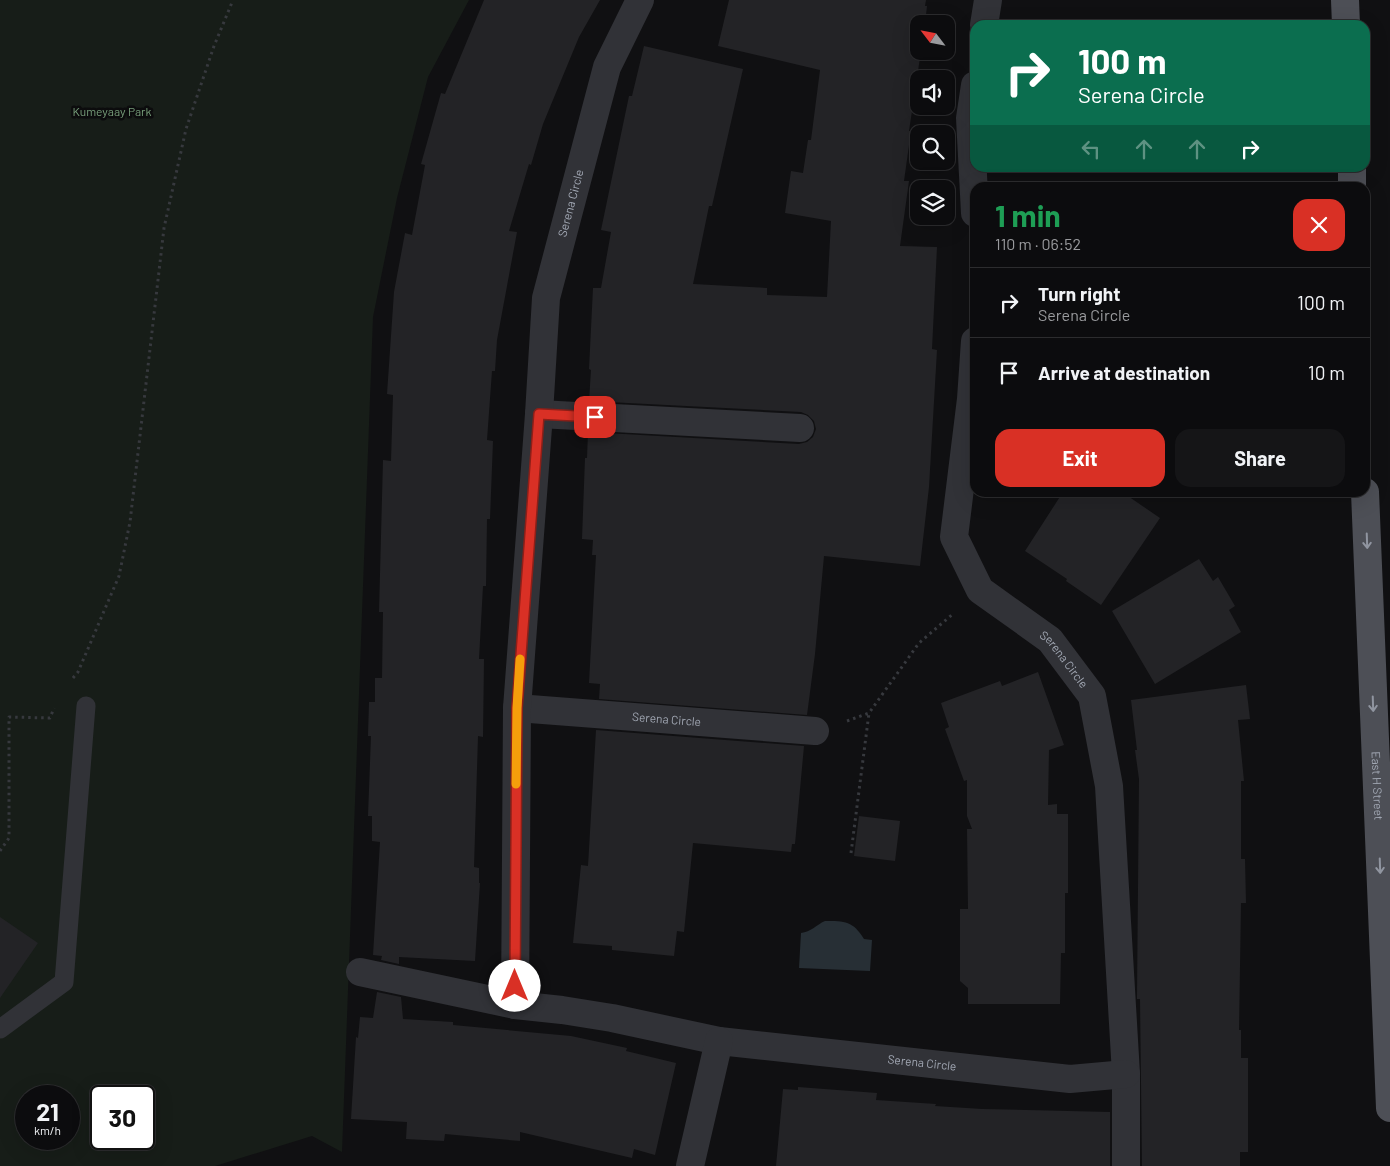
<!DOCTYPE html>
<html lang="en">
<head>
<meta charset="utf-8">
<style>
  body { margin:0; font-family:Barlow,sans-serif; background:#151517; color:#f1f3f6; height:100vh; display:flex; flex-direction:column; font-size:19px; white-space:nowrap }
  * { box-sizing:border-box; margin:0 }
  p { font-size:16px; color:#9a9b9e }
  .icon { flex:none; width:28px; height:28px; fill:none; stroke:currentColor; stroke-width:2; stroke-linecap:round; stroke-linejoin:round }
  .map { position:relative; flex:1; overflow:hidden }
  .sheet { position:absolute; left:970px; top:182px; width:400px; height:315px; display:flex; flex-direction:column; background:#0c0c0e; border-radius:15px; box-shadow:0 5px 20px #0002,0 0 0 1px #2c2c2e }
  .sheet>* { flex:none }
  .guide { position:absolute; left:970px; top:20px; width:400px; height:152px; border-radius:15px; box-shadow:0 5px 20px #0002,0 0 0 1px #2c2c2e; background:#0b6e4f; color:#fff; overflow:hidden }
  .needle { width:32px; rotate:302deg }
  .controls { position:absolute; left:910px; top:15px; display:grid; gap:10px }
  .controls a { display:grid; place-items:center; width:45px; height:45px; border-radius:10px; background:#0c0c0e; box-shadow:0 5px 20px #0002,0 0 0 1px #2c2c2e; font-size:25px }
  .speed { position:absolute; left:15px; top:1085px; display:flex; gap:10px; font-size:25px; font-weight:700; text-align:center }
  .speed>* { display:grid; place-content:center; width:65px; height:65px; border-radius:50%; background:#0c0c0e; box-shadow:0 5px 20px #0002,0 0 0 1px #2c2c2e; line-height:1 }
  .speed small { font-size:12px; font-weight:400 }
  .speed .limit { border:2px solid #111; border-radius:8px; background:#fff; color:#111 }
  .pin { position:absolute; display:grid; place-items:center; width:42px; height:42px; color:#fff; margin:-21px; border-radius:10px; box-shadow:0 2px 8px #0006 }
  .me { position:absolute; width:55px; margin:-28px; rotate:0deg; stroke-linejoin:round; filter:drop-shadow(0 0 4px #0008) }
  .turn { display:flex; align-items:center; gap:18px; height:105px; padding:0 25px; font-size:22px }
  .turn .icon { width:65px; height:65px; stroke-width:2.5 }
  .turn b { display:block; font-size:35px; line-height:42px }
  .lanes { display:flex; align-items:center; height:48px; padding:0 25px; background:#0003; justify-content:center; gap:25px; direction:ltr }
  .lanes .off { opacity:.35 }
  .round { display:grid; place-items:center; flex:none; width:52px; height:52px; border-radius:15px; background:#151517 }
  .overview { display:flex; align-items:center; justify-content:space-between; height:85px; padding:0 25px }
  h1 { font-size:30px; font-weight:700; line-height:38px; color:#1e9e55 }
  .action { display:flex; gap:10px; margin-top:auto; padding:10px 25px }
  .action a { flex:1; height:58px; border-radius:15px; background:#d93025; color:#fff; font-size:20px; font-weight:700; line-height:58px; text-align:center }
  .action a+a { background:#151517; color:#f1f3f6 }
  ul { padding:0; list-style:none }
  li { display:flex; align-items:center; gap:15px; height:70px; padding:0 25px; border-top:1px solid #2c2c2e }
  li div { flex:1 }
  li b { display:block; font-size:19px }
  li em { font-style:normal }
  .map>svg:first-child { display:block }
  .green { fill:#171d18; fill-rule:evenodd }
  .water { fill:#272f35 }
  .building { fill:#232326 }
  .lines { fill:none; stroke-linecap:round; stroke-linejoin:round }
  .path { stroke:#37393e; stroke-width:3; stroke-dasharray:2.5 4; stroke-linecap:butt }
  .lane { stroke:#313237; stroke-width:19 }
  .street { stroke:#313237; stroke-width:28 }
  .primary { stroke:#4d4f56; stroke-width:28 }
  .oneway { stroke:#9095a0 }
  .route-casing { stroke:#8d1f18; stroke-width:12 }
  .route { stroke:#d93025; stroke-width:9 }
  .slow { stroke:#f59e0b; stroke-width:9 }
  .labels { text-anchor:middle; stroke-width:5; stroke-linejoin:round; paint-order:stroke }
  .park-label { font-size:12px; fill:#789f7b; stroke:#0c0c0d }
  .street-label { font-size:12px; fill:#a1a7b3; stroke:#0c0c0d }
</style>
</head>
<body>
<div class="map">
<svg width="1390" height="1166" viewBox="0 0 1390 1166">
  <rect width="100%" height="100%" fill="#101012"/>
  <!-- green -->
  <path class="green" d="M0 0H469L428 77 397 198 373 317 342 1152 312 1136 215 1166H0ZM26 1096H69V1139H26ZM101 1096H144V1139H101Z"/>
  <!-- water -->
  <path class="water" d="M825 921C845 921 853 921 864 939L872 940 870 971 799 968 801 933C811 932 816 925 825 921Z"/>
  <!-- building -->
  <path class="building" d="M484 0H600L579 37 543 124 531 165 529 164 509 231 517 232 497 340 495 371H492L487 440 493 441 490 519H487L486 586H483L479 659H484L483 737 478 736 474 867 479 868V883H480L475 961 399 957V964L381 960 382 956 373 955 380 842 372 841V816H368L371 736H368L369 702H375V678H382L383 612H379L383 460 391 461 393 395 387 394 394 292 405 233 412 235 425 165 421 164 441 93 445 94Z
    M729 0H926L925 6H927L925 24H919V51H921L909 131H911L904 181H909L900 246 937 247 932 349 937 350 929 487 920 566 824 556 815 654 807 715 599 699 600 684 589 683 596 555H592L593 540 582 539 585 458H587L588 432 799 444 807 442 813 437 816 429 814 421 808 415 801 412 589 401 591 370 589 369 593 288H601L611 232 601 230 629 96H632L644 46 743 69 712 206H709L693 284 767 288V295L827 297 831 221 785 213 791 171 803 173 808 140H811L820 70 718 46Z
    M1063 492H1122L1160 518 1101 605 1066 581 1067 579 1025 551Z
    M1199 559 1213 581 1218 577 1235 606 1229 610 1241 632 1155 684 1112 611Z
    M1038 672 1064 745 1049 750 1048 805 1057 804V814H1068V893H1065V953H1061L1060 1004H968V988L960 981V909H968L967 829H972L967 816V780L964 781 945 729 949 727 941 703 1000 681 1002 686Z
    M1246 685 1250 719 1238 720 1244 781H1241V859H1245L1246 903H1241L1239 1030H1241V1058H1248V1152H1240V1166H1142L1140 999H1137V995L1139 779 1135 750H1137L1131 700Z
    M596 730 804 746 795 844H792L791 852 693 843 684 932 677 931 674 956 612 950V946L573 943 581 865 588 866Z
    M859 816 900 821 895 861 854 856Z
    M0 917 38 943 0 998Z
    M377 992 401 997 403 1019 453 1022V1025L571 1036 627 1048 626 1051 676 1063 655 1155 634 1149 632 1158 520 1132V1141L445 1134 444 1141 406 1139 407 1122 351 1119 356 1037 358 1038 360 1017 373 1018Z
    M798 1087 877 1093 876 1100 936 1104 935 1106 982 1109 1110 1112V1166H776L783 1089 798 1090Z"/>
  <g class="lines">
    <!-- path -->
    <path class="path" d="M73 678 78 672 119 576 130 522 164 228 186 129 214 46 233 0
      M847 721 869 713 919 643 954 613
      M0 851 9 838V717L50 718 54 708
      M851 853 869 713"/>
    <!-- lane -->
    <path class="lane" d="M0 1029 64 982 86 706"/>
    <!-- street -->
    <g class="street">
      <path d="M984 25 988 0"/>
      <path d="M975 85 970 118 975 213"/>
      <path id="s1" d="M975 341 971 399 954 537 980 590 1050 640 1092 696 1109 786 1126 1074V1166"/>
      <path d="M539 414 800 428"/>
      <path id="s2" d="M517 708 815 731"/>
      <path id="s3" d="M360 972 515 1005 562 1010 612 1018 719 1041 1070 1079 1126 1074"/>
      <path id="s4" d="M515 1005 517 708 539 414 546 298 607 67 640 0"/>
      <path d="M690 1166 719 1041"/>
    </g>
    <!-- primary -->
    <g class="primary">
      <path d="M1345 0 1346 25"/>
      <path d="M1352 168V188"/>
      <path id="s5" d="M1365 492 1390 1108"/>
    </g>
  </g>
  <!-- one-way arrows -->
  <defs><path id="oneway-shaft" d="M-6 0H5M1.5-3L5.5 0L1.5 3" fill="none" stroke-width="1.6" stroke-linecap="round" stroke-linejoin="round" transform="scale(1.25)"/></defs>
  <g class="oneway">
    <use href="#oneway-shaft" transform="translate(1367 541) rotate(88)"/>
    <use href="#oneway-shaft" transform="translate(1373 704) rotate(88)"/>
    <use href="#oneway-shaft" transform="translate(1380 866) rotate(88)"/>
  </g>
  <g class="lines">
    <defs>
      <path id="route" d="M515 986 517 708 539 414 595 417"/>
    </defs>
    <!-- route casing -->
    <use href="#route" class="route-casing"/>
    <!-- route -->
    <use href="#route" class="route"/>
    <!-- slow -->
    <path class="slow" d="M516 784 517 708 520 659"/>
  </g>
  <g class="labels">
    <!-- park labels -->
    <g class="park-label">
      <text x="112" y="116">Kumeyaay Park</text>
    </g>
    <!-- street labels -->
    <g class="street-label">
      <text dy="4" stroke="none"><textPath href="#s4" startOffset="806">Serena Circle</textPath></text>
      <text dy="4" stroke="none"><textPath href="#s1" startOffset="366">Serena Circle</textPath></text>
      <text dy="4" stroke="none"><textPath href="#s2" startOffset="150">Serena Circle</textPath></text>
      <text dy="4" stroke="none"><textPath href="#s5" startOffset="294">East H Street</textPath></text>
      <text dy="4" stroke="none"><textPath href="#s3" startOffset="570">Serena Circle</textPath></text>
    </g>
  </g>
</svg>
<div class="controls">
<a><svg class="needle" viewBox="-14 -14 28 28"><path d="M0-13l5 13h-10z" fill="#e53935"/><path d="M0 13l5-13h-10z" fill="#9a9b9e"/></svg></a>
<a><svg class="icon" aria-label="sound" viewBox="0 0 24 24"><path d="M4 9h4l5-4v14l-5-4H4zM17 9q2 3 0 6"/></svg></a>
<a><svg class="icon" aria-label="search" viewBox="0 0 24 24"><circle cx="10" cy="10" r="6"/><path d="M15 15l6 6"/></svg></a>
<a><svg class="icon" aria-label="layers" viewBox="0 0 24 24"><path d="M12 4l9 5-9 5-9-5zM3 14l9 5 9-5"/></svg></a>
</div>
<div class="speed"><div>21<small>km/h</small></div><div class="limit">30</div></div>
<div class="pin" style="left:595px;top:417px;background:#d93025"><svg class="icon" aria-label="arrive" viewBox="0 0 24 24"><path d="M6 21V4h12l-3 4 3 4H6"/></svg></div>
<svg class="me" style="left:515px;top:986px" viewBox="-20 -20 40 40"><circle r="19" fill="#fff"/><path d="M0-13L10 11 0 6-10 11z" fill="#d93025"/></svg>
<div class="guide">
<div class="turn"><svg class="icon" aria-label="right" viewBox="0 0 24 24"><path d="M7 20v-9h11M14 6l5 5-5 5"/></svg><div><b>100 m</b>Serena Circle</div></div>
<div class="lanes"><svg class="icon off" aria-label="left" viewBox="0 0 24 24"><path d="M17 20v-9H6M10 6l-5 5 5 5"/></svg><svg class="icon off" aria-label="ahead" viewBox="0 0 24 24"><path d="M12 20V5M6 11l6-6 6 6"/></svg><svg class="icon off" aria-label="ahead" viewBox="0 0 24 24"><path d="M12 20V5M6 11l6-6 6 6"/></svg><svg class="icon" aria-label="right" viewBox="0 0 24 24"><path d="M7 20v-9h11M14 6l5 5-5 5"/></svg></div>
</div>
<section class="sheet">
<div class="overview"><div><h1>1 min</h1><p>110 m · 06:52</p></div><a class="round" style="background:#d93025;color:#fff"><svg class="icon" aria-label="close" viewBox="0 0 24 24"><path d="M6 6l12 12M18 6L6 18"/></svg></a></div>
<ul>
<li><svg class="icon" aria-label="right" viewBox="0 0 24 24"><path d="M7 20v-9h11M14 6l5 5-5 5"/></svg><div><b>Turn right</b><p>Serena Circle</p></div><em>100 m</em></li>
<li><svg class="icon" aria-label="arrive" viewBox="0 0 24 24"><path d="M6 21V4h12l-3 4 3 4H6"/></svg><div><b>Arrive at destination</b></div><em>10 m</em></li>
</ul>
<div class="action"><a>Exit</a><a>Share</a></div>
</section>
</div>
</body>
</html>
